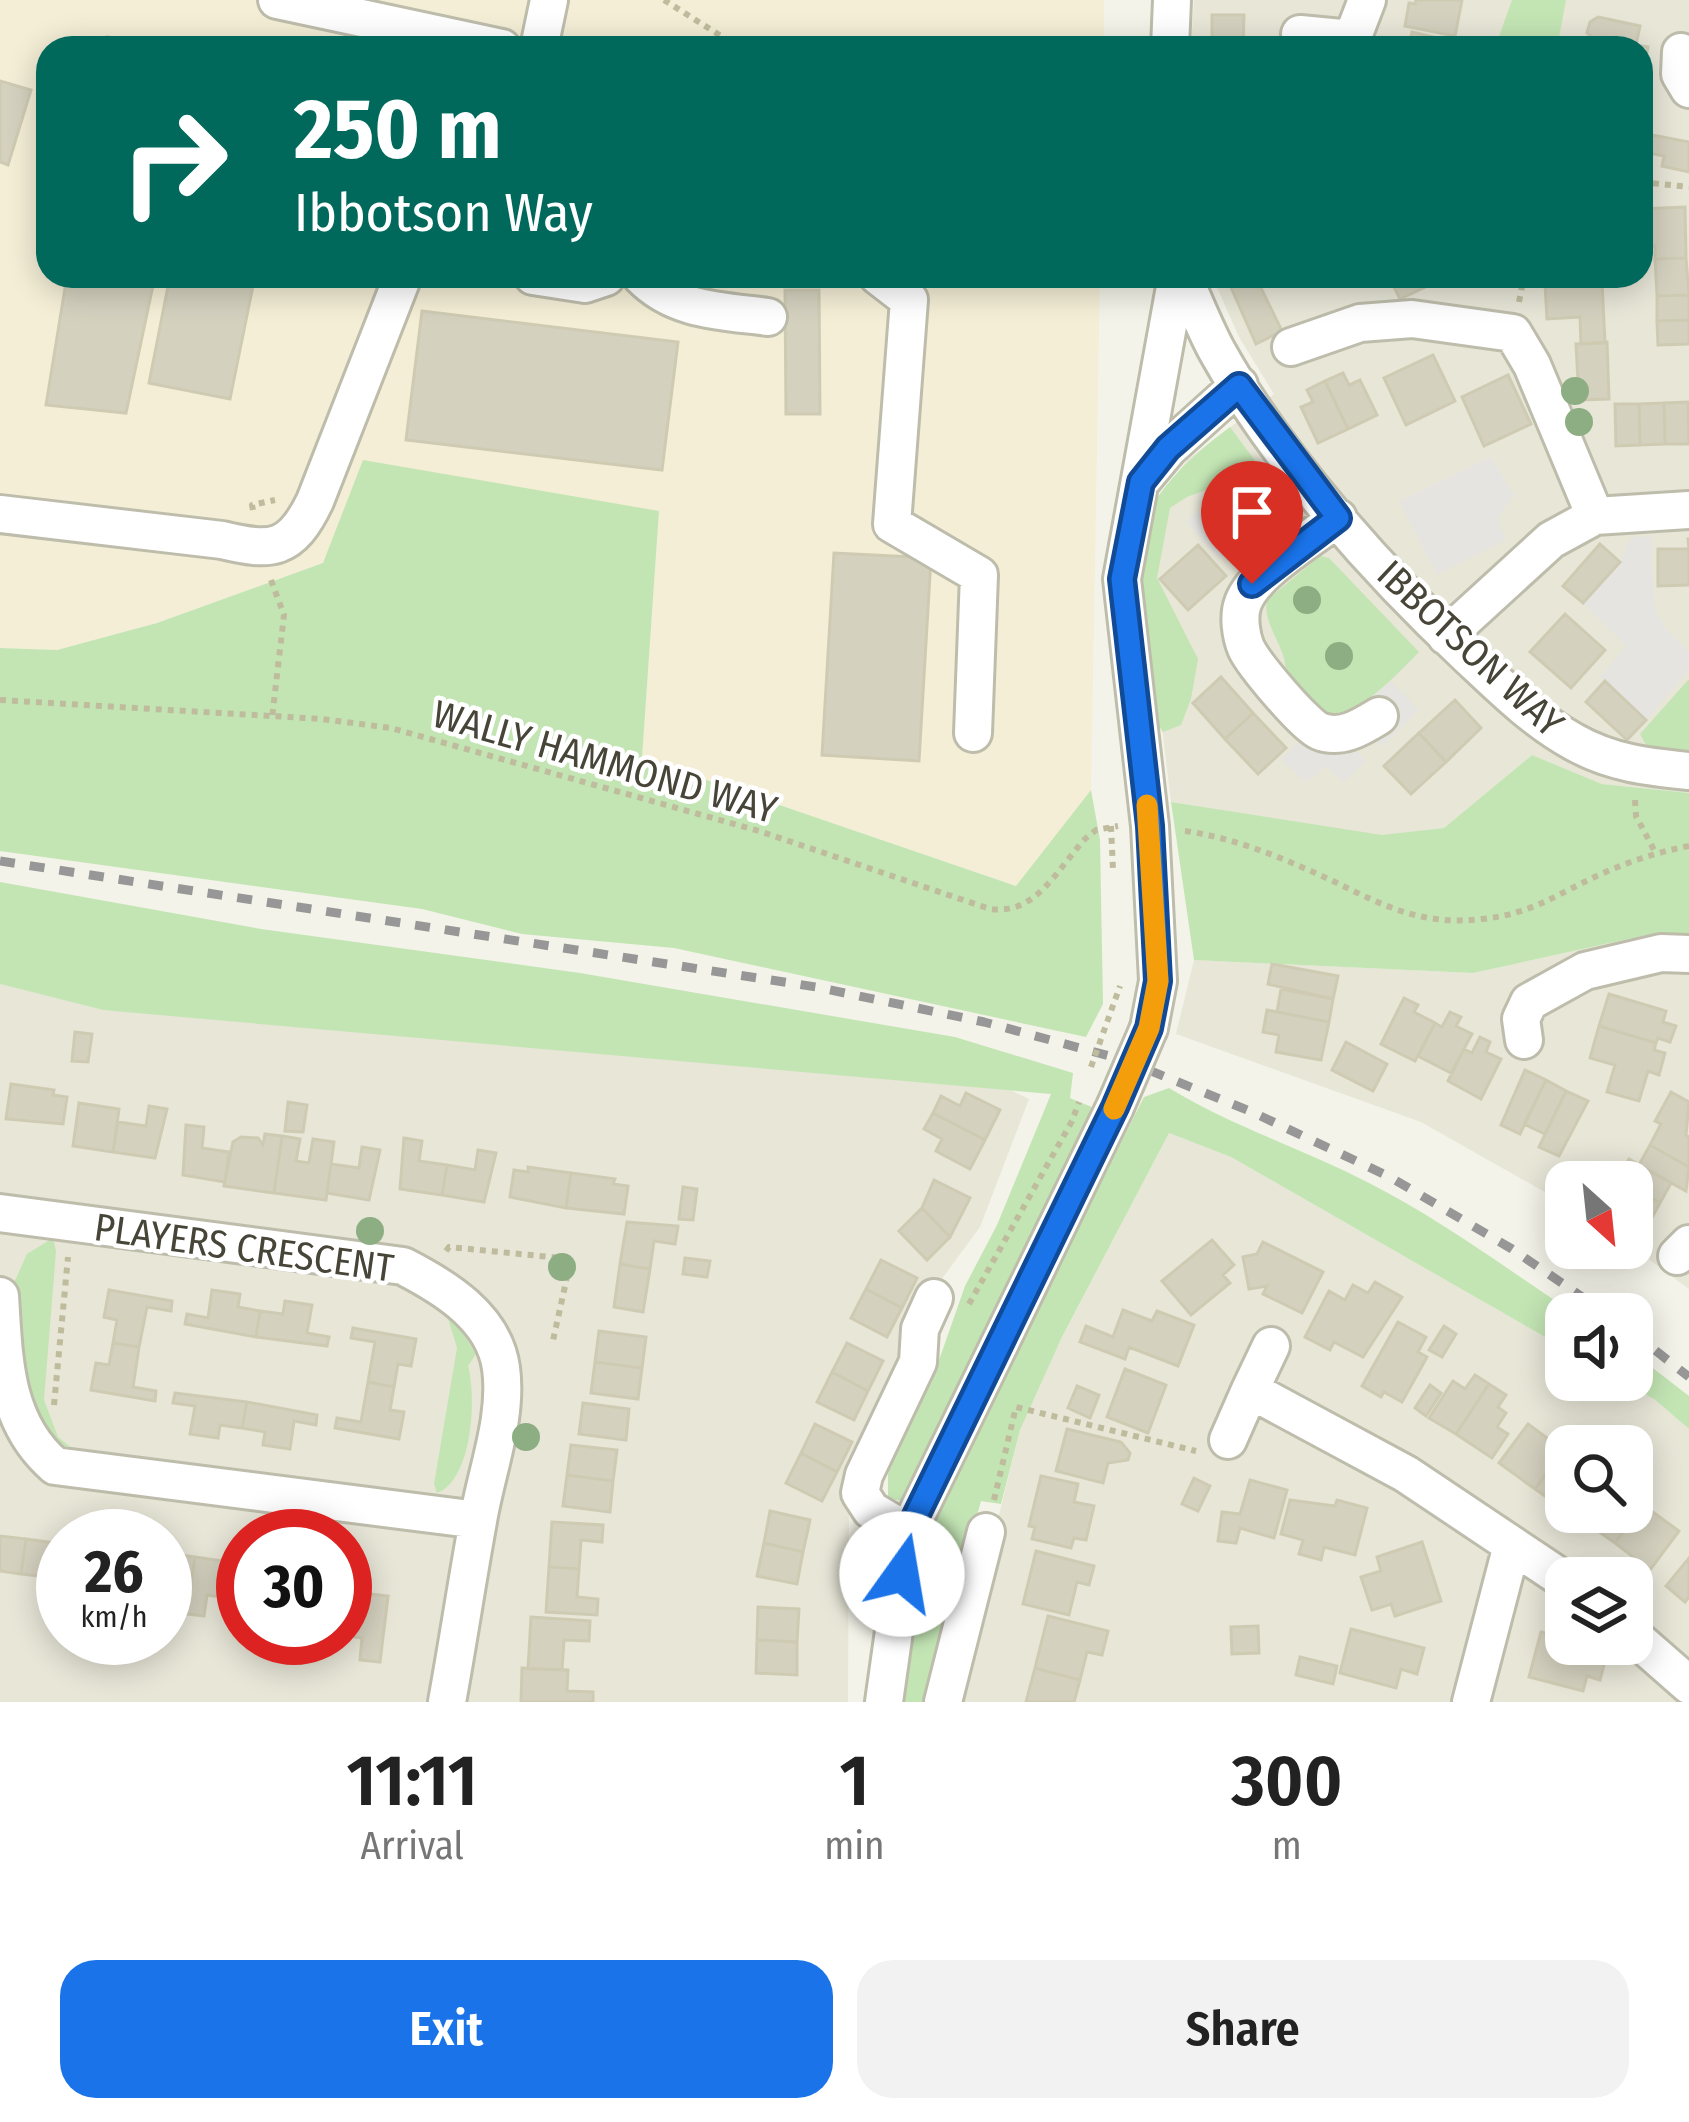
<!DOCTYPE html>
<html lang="en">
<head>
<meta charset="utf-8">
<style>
  body { margin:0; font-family:"Fira Sans Condensed",sans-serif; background:#f2f2f2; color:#222; height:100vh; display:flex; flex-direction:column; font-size:45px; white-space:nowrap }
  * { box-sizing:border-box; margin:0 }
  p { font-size:39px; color:#767676 }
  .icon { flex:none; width:66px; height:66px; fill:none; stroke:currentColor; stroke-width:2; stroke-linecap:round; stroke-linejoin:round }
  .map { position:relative; height:1702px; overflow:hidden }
  .sheet { display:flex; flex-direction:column; background:#fff; flex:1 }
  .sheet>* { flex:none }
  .guide { position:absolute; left:36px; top:36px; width:1617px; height:252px; border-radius:36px; box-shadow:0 6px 30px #0003; background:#00695c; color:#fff; overflow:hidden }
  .needle { width:78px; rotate:153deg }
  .tools { position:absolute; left:1545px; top:1161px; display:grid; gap:24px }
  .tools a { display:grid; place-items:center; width:108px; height:108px; border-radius:24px; background:#fff; box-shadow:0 6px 30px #0003; font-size:60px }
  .speed { position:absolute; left:36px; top:1509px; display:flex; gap:24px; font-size:60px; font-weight:700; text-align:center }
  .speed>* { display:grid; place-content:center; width:156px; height:156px; border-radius:50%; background:#fff; box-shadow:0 6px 30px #0003; line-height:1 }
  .speed small { font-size:30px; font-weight:400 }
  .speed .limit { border:18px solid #d22; background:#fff; color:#111 }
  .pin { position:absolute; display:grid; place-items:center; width:102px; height:102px; color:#fff; margin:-123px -51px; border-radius:50% 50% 50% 0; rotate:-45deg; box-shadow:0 0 12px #0007 }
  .pin .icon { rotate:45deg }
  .me { position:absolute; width:132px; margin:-66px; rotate:13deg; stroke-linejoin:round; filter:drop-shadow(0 0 9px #0008) }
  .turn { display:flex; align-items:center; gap:42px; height:252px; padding:0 60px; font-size:54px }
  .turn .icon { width:156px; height:156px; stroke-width:2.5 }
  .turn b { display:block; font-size:84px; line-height:102px }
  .eta { display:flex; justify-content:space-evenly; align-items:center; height:204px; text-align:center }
  .eta b { font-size:72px; font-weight:600; line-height:84px }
  .button { display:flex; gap:24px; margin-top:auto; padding:24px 60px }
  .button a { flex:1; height:138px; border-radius:36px; background:#1a73e8; color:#fff; font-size:48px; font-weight:600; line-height:138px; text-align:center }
  .button a+a { background:#f2f2f2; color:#222 }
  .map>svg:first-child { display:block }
  .residential { fill:#e7e6d7; fill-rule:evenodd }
  .commercial { fill:#f4eed6 }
  .green { fill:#c3e5b4 }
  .parking { fill:#e5e4e0 }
  .building { fill:#d4d1bf; stroke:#cfcbb3; stroke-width:3 }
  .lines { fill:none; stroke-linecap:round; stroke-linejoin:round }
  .minor-casing { stroke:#bebdac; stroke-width:42 }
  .path { stroke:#bfbc9e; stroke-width:6; stroke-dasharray:6 6; stroke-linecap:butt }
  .minor { stroke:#fff; stroke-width:36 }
  .rail { stroke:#979797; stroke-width:9; stroke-dasharray:15 15; stroke-linecap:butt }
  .minor-bridge-casing { stroke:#bebdac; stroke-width:42; stroke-linecap:butt }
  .path-bridge { stroke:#bfbc9e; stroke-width:6; stroke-dasharray:6 6; stroke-linecap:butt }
  .minor-bridge { stroke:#fff; stroke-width:36 }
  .tree { fill:#8cae82 }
  .route-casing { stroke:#114b97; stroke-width:30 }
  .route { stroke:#1a73e8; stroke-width:21 }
  .slow { stroke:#f59e0b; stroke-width:21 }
  .labels { text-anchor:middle; stroke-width:9; stroke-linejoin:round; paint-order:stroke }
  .street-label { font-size:39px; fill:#474438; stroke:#fff }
</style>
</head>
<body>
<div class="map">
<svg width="1689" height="1702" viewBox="0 0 1689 1702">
  <rect width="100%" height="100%" fill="#f3f3e9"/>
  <!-- residential -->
  <path class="residential" d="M1194 0H1689V793L1602 784 1532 755 1444 828 1382 836 1171 802 1146 594 1148 514 1187 460 1274 394 1239 337 1212 276H1641V48H1191Z
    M1656 933 1689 935V1289L1632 1247V1182H1566V1204L1421 1122 1176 1034 1194 960 1473 973Z
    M0 984 103 1010 936 1054 1029 1099 980 1227 919 1310 849 1492 848 1702H0ZM63 1536H165V1638H63ZM243 1536H345V1638H243Z
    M1169 1133 1231 1157 1566 1349V1380H1620L1654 1399 1689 1429V1702H953L1020 1430 1056 1349ZM1566 1446H1632V1512H1566ZM1566 1578H1632V1644H1566Z"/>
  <!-- commercial -->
  <path class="commercial" d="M0 0H1104V48H48V276H1100L1091 790 1017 886 642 758 659 511 323 563 157 623 57 650 0 648Z"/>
  <!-- green -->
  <path class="green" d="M1512 0H1566L1557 48H1495Z
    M1230 427 1293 512 1294 523 1254 558 1237 543 1257 524 1222 484 1187 497 1170 508 1157 578 1198 659 1191 699 1181 725 1163 732C1159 726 1155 722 1152 716 1142 689 1134 537 1147 514 1168 477 1197 452 1230 427Z
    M363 460 659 511 642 758 1016 886 1091 790 1100 840 1103 1004 1086 1037 674 948 522 934 422 909 0 851V648L57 650 157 623 323 563Z
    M1320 556 1329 558 1419 652C1385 686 1328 753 1289 682 1285 675 1286 663 1283 655 1277 637 1263 619 1267 600Z
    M1689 679V758L1651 754 1640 734Z
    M1532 755 1602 784 1689 793V935L1656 933 1473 973 1194 960 1171 802 1382 835 1444 828Z
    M0 882 261 929 580 973 955 1037 1073 1073 1070 1098 1094 1108 1086 1140 906 1502 888 1498V1473L938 1363 965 1286 997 1225 1051 1094 103 1010 0 984Z
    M1169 1088C1233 1127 1304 1149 1371 1184 1440 1219 1510 1271 1575 1314H1566V1349L1231 1157 1169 1133 1061 1339 1020 1430 1001 1504 981 1501 925 1702H893L925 1541 996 1389 1144 1097Z
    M53 1238 56 1251 44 1400 58 1437 78 1453 58 1448 29 1419 13 1285 27 1254Z
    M450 1313 476 1354 468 1366C477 1398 472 1480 437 1493L434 1484 457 1348 447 1315Z
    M1632 1352 1689 1396V1429L1654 1399 1620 1380H1632Z"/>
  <!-- parking -->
  <path class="parking" d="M1491 457 1513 495 1497 519 1506 540 1437 575 1399 501Z
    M1225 488 1258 525 1219 559 1186 522Z
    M1631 537H1651L1655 611 1665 628 1689 652V670L1646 720 1600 676 1627 646 1583 603 1620 562Z
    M1391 681 1419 710 1381 747 1369 735 1355 749 1366 761 1343 783 1326 766 1306 783 1281 759 1330 714 1345 713 1362 705Z"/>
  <!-- building -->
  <path class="building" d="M1416 0H1462L1455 36 1405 26 1409 3 1415 4Z
    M1212 15H1244L1243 48H1212Z
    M1598 17 1640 26 1636 45 1648 47 1643 71 1641 48H1607L1608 43 1596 40 1587 33 1590 22Z
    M1412 32 1463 44 1462 48H1396L1398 40 1410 43Z
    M107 37 207 48H105Z
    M0 81 31 90 8 165 0 162Z
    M1641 110 1651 112 1647 134 1689 142V172L1662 166 1664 156 1644 152 1641 161Z
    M1685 207 1686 258 1655 259V246L1642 247 1641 209Z
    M1686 258 1689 295 1657 296 1655 259Z
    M67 276H155L126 413 46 405Z
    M170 276H255L230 399 149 383Z
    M1226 276H1280L1260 286 1282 331 1256 344Z
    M1380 276H1436L1438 281 1400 299 1391 281 1384 284Z
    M1602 282 1605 343 1581 344 1580 317 1547 319 1545 284Z
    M785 290H819L820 414H786Z
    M1689 295V320L1657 321V296Z
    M422 311 678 342 662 470 406 440Z
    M1689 320V344L1658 345 1657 321Z
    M1607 342 1609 399 1579 400 1576 344Z
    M1433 355 1455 401 1406 425 1384 378Z
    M1343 373 1349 385 1360 380 1377 415 1348 429 1325 381Z
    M1508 375 1531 424 1484 446 1462 397Z
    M1325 381 1348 429 1318 443 1301 407 1313 402 1307 390Z
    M1688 402 1689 444H1665L1664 403Z
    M1664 403 1665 444 1640 445 1639 404Z
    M1615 404H1639L1640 445 1616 446Z
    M1688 539H1689V585L1658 586V549H1689Z
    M1600 544 1620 562 1583 603 1563 586Z
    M1198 545 1226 576 1188 610 1160 579Z
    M834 553 931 558 919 761 822 755Z
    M1565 614 1605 650 1571 688 1530 652Z
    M1221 677 1253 713 1225 739 1193 703Z
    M1605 681 1646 720 1627 740 1586 702Z
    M1455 700 1481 728 1446 762 1419 733Z
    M1253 713 1286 748 1258 774 1225 739Z
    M1419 733 1446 762 1411 794 1384 766Z
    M1272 964 1338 976 1333 999 1268 984Z
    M1281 989 1333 999 1329 1022 1277 1012Z
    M1609 994 1666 1011 1663 1022 1676 1026 1670 1042 1658 1038 1656 1043 1599 1026Z
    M1404 998 1418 1005 1414 1012 1435 1023 1415 1061 1381 1044Z
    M1267 1010 1329 1022 1321 1060 1276 1052 1279 1035 1263 1032Z
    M1450 1012 1461 1017 1456 1026 1472 1034 1451 1073 1418 1056 1435 1023 1442 1027Z
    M1599 1026 1656 1043 1654 1050 1665 1053 1659 1075 1648 1071 1639 1101 1607 1092 1615 1065 1590 1058Z
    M75 1032 92 1034 88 1062 72 1061Z
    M1480 1037 1490 1042 1486 1052 1501 1059 1481 1099 1448 1081 1464 1049 1472 1053Z
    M1346 1042 1387 1064 1373 1091 1332 1070Z
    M1525 1070 1546 1080 1520 1134 1501 1125Z
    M1546 1080 1566 1091 1545 1134 1524 1124Z
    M11 1084 54 1090 53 1095 67 1097 63 1124 6 1119Z
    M1566 1091 1588 1101 1559 1156 1539 1147Z
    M1671 1092 1689 1102 1686 1135 1689 1137V1167L1650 1145 1661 1124 1655 1121Z
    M966 1093 1000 1110 985 1140 933 1113 941 1096 960 1106Z
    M288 1102 307 1105 303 1132 285 1131Z
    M79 1103 119 1109 113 1152 73 1146Z
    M149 1106 167 1109 155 1158 113 1152 118 1122 146 1126Z
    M933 1113 985 1140 970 1169 936 1151 942 1139 924 1129Z
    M186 1125 204 1127 202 1148 229 1152 225 1182 183 1175Z
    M265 1134 282 1136 274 1193 224 1186 233 1142 241 1137 258 1138 263 1145Z
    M282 1136 300 1139 296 1161 309 1163 313 1139 334 1142 326 1200 274 1193Z
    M404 1138 422 1141 419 1161 447 1165 442 1195 400 1189Z
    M1650 1145 1689 1167 1686 1191 1639 1165Z
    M362 1147 380 1150 369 1200 327 1193 331 1164 359 1168Z
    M478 1150 496 1153 484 1202 442 1195 447 1165 475 1170Z
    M1629 1159 1671 1183 1660 1203 1632 1187V1182L1618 1179Z
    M528 1167 571 1173 566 1208 510 1197 514 1170 528 1172Z
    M571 1173 615 1179 613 1184 628 1186 624 1214 566 1208Z
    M934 1180 970 1198 950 1237 922 1208Z
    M683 1187 697 1189 693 1220 679 1219Z
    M1632 1187 1660 1203 1649 1223 1632 1213Z
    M922 1208 950 1237 927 1260 899 1231Z
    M627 1222 678 1226 675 1244 654 1241 650 1269 620 1264Z
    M1212 1240 1234 1265 1223 1275 1230 1283 1191 1315 1162 1281Z
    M1263 1242 1323 1272 1302 1313 1263 1294 1267 1286 1249 1289 1243 1257 1257 1254Z
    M685 1258 710 1261 707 1277 683 1274Z
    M881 1260 917 1278 902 1308 866 1289Z
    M620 1264 650 1269 643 1312 614 1307Z
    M1375 1282 1402 1297 1363 1357 1334 1342 1330 1350 1305 1337 1329 1291 1345 1300 1353 1285 1368 1293Z
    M866 1289 902 1308 887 1337 851 1318Z
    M109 1290 172 1301 171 1311 147 1307 139 1347 113 1343 117 1320 104 1317Z
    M212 1290 240 1294 238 1307 260 1311 256 1337 185 1324 187 1314 208 1318Z
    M285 1301 312 1305 307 1333 329 1337 327 1346 256 1337 260 1311 283 1314Z
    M1123 1310 1152 1321 1157 1311 1194 1325 1178 1366 1129 1347 1125 1359 1080 1342 1086 1326 1113 1337Z
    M1398 1322 1426 1337 1418 1352 1427 1357 1402 1402 1384 1392 1381 1397 1362 1386Z
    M1444 1326 1456 1334 1442 1357 1429 1350Z
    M353 1328 416 1339 411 1366 398 1364 394 1387 368 1382 375 1342 351 1338Z
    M599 1331 646 1337 642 1368 595 1362Z
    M113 1343 139 1347 133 1387 156 1391 155 1401 91 1390 96 1363 109 1365Z
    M847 1343 883 1361 868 1391 832 1372Z
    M595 1362 642 1368 638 1399 591 1393Z
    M1125 1369 1166 1385 1148 1433 1107 1417Z
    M832 1372 868 1391 854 1420 817 1402Z
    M1475 1375 1489 1384 1456 1434 1429 1418 1453 1381 1465 1389Z
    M368 1382 394 1387 390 1410 404 1412 399 1439 335 1428 337 1418 361 1422Z
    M1489 1384 1506 1395 1498 1407 1506 1413 1497 1427 1508 1434 1492 1458 1456 1434Z
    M1430 1385 1441 1393 1426 1416 1415 1408Z
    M1077 1386 1099 1395 1090 1418 1068 1408Z
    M175 1393 247 1402 242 1428 220 1425 218 1438 190 1434 195 1406 173 1403Z
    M247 1402 317 1415 316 1425 294 1421 290 1449 263 1445 265 1432 242 1428Z
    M583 1403 629 1409 626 1440 579 1434Z
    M815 1424 852 1442 837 1472 801 1453Z
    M1528 1424 1551 1441 1558 1432 1570 1441 1535 1489 1499 1463Z
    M1067 1429 1121 1442 1130 1453 1128 1460 1108 1463 1103 1483 1056 1471Z
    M571 1445 617 1450 613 1481 567 1475Z
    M1566 1447V1511L1535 1489Z
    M801 1453 837 1472 822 1501 786 1483Z
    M567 1475 613 1481 610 1512 563 1506Z
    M1041 1476 1078 1484 1074 1502 1094 1506 1086 1540 1074 1538 1071 1548 1032 1539 1035 1527 1029 1526Z
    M1194 1478 1210 1486 1198 1511 1182 1504Z
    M1250 1480 1287 1490 1274 1538 1240 1528 1236 1543 1218 1541 1222 1512 1240 1514Z
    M1632 1497 1643 1505 1615 1543 1578 1517 1582 1512H1632Z
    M1290 1500 1335 1506 1337 1500 1367 1508 1355 1555 1324 1547 1321 1560 1299 1554 1303 1540 1281 1534Z
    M1643 1505 1679 1531 1650 1570 1615 1543Z
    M770 1511 810 1520 803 1552 764 1543Z
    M552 1522 603 1525 602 1542 581 1540 579 1569 549 1567Z
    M0 1536 26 1539 21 1574 0 1571Z
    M26 1539 63 1544V1579L21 1574Z
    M1422 1542 1441 1601 1395 1616 1391 1604 1372 1610 1361 1577 1381 1571 1377 1557Z
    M764 1543 803 1552 797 1584 757 1576Z
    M1036 1551 1094 1566 1089 1585 1077 1582 1069 1615 1023 1604Z
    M165 1553 195 1557 187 1614 170 1612 173 1590 165 1589Z
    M195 1557 243 1564 241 1600 207 1595 204 1616 187 1614Z
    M1689 1558V1597L1685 1602 1666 1586Z
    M549 1567 579 1569 577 1597 598 1599 597 1615 546 1612Z
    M353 1592 388 1596 380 1662 360 1660 362 1638 348 1636Z
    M758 1607 799 1609 797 1642 757 1640Z
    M1048 1616 1108 1631 1102 1655 1087 1652 1080 1680 1035 1668Z
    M531 1617 590 1621 589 1641 564 1640 562 1670 528 1669Z
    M1258 1626 1259 1653 1232 1654 1231 1627Z
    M1351 1629 1424 1648 1417 1674 1401 1669 1396 1688 1340 1673Z
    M1541 1632 1566 1638V1644L1608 1649 1600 1680 1587 1676 1583 1691 1529 1677Z
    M757 1640 797 1642V1675L756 1673Z
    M1300 1657 1337 1666 1333 1684 1296 1675Z
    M522 1668 568 1670 567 1691 593 1692V1702H521Z
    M1035 1668 1080 1680 1074 1702H1026Z"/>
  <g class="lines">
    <defs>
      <path id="minor" d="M277 0 502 48
        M1300 34 1352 39 1367 0
        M539 48 549 0
        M1170 48 1172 0
        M1681 52 1680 74 1689 89
        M533 276 585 284 606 277
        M641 276C675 311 721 311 768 317
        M878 276 909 300 892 524 979 575 973 733
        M1183 276C1194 301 1204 327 1217 351 1277 459 1378 572 1468 656 1501 687 1534 720 1574 742 1611 763 1648 767 1689 771
        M1291 347 1360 323 1412 319 1513 333 1532 365 1595 516
        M1143 479 1169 448 1239 385
        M0 514 222 540C272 552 291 551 315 501L403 276
        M1338 518C1311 539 1254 572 1243 603 1238 616 1241 636 1246 648 1254 665 1304 724 1319 731 1341 740 1361 727 1379 716
        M1446 636 1551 540 1595 516 1689 510
        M1149 1028 1158 981 1150 826 1122 579 1177 276
        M1524 1040 1521 1019 1529 1002 1585 971 1661 953 1689 954
        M0 1213 403 1266C444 1287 494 1317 501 1368 508 1418 486 1472 478 1521 467 1581 458 1642 447 1702
        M1677 1256 1689 1244
        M0 1296C4 1359 4 1422 55 1466L478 1520
        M1271 1346 1250 1390 1406 1474 1566 1581
        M1228 1440 1250 1390
        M908 1532 871 1510 860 1493 864 1475 918 1362 920 1329 934 1298
        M1632 1635 1689 1685
        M884 1702 908 1532 1115 1107
        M943 1702 986 1532
        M1471 1702 1512 1545"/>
    </defs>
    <!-- minor casing -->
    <use href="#minor" class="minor-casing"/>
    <!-- path -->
    <path class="path" d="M664 0 740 48
      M1641 182 1689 187
      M1519 302 1524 276
      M253 510 252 505 275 500
      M271 580 284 615 272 718
      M0 700 322 719 391 728 759 831 990 909C1037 915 1056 870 1086 838L1096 830 1118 826
      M1635 800 1636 816 1655 852
      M1111 826 1113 870
      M1185 831C1236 838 1285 859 1333 881 1384 906 1422 926 1482 919 1532 914 1557 894 1601 874 1630 861 1658 852 1689 846
      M446 1251 449 1247 571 1259 552 1345
      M54 1405 68 1257
      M994 1500 1016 1407 1196 1451"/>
    <!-- minor -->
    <use href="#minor" class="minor"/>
    <!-- rail -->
    <path class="rail" d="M0 861 816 987 984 1022 1124 1060 1252 1112 1390 1177 1512 1249 1607 1314
      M1632 1332 1689 1377"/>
    <defs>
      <path id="minor-bridge" d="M1115 1107 1149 1028"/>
    </defs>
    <!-- minor-bridge casing -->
    <use href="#minor-bridge" class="minor-bridge-casing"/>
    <!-- path-bridge -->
    <path class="path-bridge" d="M1091 1067 1120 986
      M969 1304 1072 1121 1079 1102"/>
    <!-- minor-bridge -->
    <use href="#minor-bridge" class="minor-bridge"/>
  </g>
  <!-- trees -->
  <g class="tree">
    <circle cx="1575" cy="391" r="14"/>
    <circle cx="1579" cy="422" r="14"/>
    <circle cx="1307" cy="600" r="14"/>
    <circle cx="1339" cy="656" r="14"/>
    <circle cx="370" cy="1231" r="14"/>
    <circle cx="562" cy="1267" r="14"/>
    <circle cx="526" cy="1437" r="14"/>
  </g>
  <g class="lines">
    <defs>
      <path id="route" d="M902 1574 908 1532 1115 1107 1149 1028 1158 981 1150 826 1122 579 1141 482 1168 448 1239 386 1338 518 1252 584"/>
    </defs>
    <!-- route casing -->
    <use href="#route" class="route-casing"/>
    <!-- route -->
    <use href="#route" class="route"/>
    <!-- slow -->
    <path class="slow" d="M1114 1109 1149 1028 1158 981 1147 805"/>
  </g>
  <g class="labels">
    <!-- street labels -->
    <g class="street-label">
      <text transform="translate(1471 648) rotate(43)" y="14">IBBOTSON WAY</text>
      <text transform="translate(605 761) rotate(16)" y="14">WALLY HAMMOND WAY</text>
      <text transform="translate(244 1247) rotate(8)" y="14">PLAYERS CRESCENT</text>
    </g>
  </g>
</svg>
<div class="tools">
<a><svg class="needle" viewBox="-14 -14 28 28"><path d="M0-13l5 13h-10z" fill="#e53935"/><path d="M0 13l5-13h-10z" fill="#767676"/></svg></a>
<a><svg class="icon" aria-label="sound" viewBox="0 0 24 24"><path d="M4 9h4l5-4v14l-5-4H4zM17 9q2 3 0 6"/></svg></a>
<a><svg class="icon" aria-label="search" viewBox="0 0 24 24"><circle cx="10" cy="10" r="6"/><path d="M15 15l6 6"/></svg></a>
<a><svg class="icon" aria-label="layers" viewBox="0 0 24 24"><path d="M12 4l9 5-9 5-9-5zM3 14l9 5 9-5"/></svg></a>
</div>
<div class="speed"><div>26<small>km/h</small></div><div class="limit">30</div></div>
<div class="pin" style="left:1252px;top:584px;background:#d93025"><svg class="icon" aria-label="arrive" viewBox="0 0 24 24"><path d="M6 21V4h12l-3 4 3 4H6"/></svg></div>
<svg class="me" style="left:902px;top:1574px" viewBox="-20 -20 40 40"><circle r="19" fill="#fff"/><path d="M0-13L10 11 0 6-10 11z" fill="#1a73e8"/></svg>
<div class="guide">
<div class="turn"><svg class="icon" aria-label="right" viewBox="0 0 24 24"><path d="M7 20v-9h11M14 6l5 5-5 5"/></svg><div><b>250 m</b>Ibbotson Way</div></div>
</div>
</div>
<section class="sheet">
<div class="eta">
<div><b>11:11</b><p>Arrival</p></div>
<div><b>1</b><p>min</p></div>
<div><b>300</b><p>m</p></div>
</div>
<div class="button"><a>Exit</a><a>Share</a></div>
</section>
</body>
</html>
